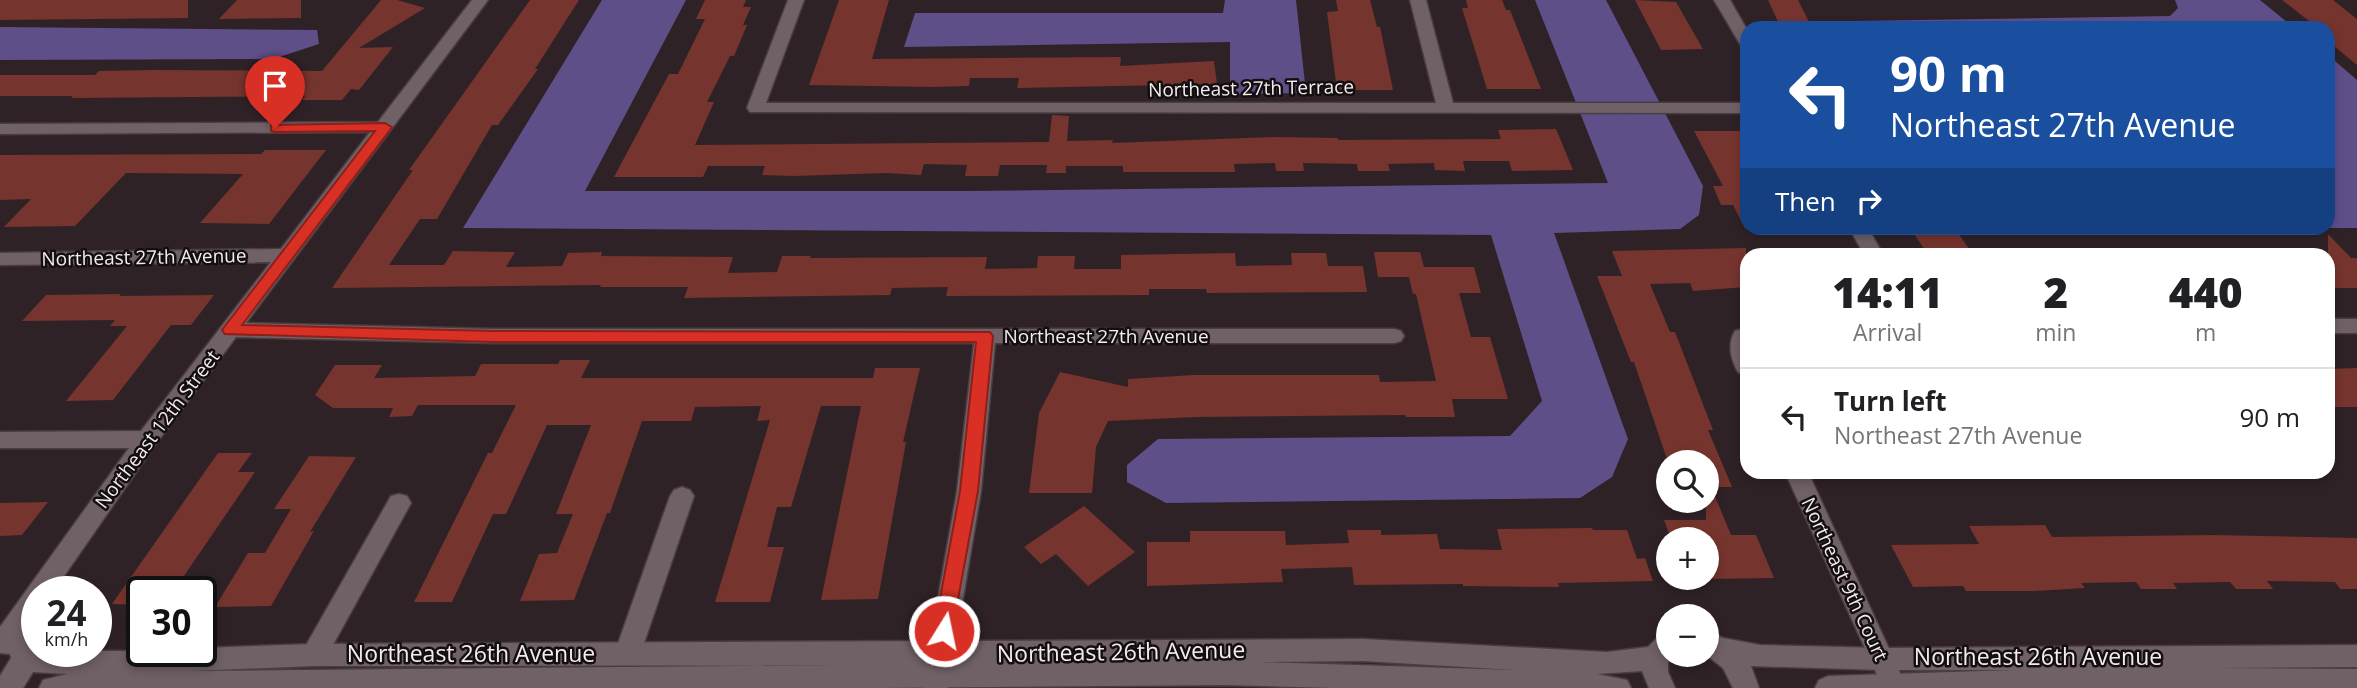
<!DOCTYPE html>
<html lang="en">
<head>
<meta charset="utf-8">
<style>
  body { margin:0; font-family:"Open Sans",sans-serif; background:#f6f6f6; color:#202124; height:100vh; display:flex; flex-direction:column; font-size:26px; white-space:nowrap }
  * { box-sizing:border-box; margin:0 }
  p { font-size:23px; color:#757577 }
  .icon { flex:none; width:38px; height:38px; fill:none; stroke:currentColor; stroke-width:2; stroke-linecap:round; stroke-linejoin:round }
  .map { position:relative; flex:1; overflow:hidden }
  .sheet { position:absolute; left:1740px; top:248px; width:595px; height:231px; display:flex; flex-direction:column; background:#fff; border-radius:21px; box-shadow:0 4px 10px #0003 }
  .sheet>* { flex:none }
  .hud { position:absolute; left:1740px; top:21px; width:595px; height:214px; border-radius:21px; box-shadow:0 4px 10px #0003; background:#1a4fa0; color:#fff; overflow:hidden }
  .buttons { position:absolute; left:1656px; top:450px; display:grid; gap:14px }
  .buttons a { display:grid; place-items:center; width:63px; height:63px; border-radius:50%; background:#fff; box-shadow:0 4px 10px #0003; font-size:35px }
  .speed { position:absolute; left:21px; top:576px; display:flex; gap:14px; font-size:35px; font-weight:700; text-align:center }
  .speed>* { display:grid; place-content:center; width:91px; height:91px; border-radius:50%; background:#fff; box-shadow:0 4px 10px #0003; line-height:1 }
  .speed small { font-size:18px; font-weight:400 }
  .speed .limit { border:4px solid #111; border-radius:10px; background:#fff; color:#111 }
  .pin { position:absolute; display:grid; place-items:center; width:60px; height:60px; color:#fff; margin:-72px -30px; border-radius:50% 50% 50% 0; rotate:-45deg; box-shadow:0 0 7px #0007 }
  .pin .icon { rotate:45deg }
  .me { position:absolute; width:77px; margin:-38px; rotate:10deg; stroke-linejoin:round; filter:drop-shadow(0 0 5px #0008) }
  .turn { display:flex; align-items:center; gap:24px; height:147px; padding:0 35px; font-size:32px }
  .turn .icon { width:91px; height:91px; stroke-width:2.5 }
  .turn b { display:block; font-size:49px; line-height:60px }
  .then { display:flex; align-items:center; height:66px; padding:0 35px; background:#0003; gap:14px; font-size:26px }
  .eta { display:flex; justify-content:space-evenly; align-items:center; height:119px; text-align:center }
  .eta b { font-size:42px; font-weight:800; line-height:49px }
  ul { padding:0; list-style:none }
  li { display:flex; align-items:center; gap:21px; height:98px; padding:0 35px; border-top:2px solid #e0e0e0 }
  li div { flex:1 }
  li b { display:block; font-size:26px }
  li em { font-style:normal }
  .map>svg:first-child { display:block }
  .water { fill:#5e4f89 }
  .building { fill:#75342d }
  .lines { fill:none; stroke-linecap:round; stroke-linejoin:round }
  .street-casing { stroke:#483d41; stroke-width:3 }
  .secondary-casing { stroke:#483d41; stroke-width:3 }
  .street { fill:#706166; fill-rule:evenodd }
  .secondary { fill:#706166; fill-rule:evenodd }
  .route { fill:#d93025; stroke:#8d1f18; stroke-width:2 }
  .labels { text-anchor:middle; stroke-width:5; stroke-linejoin:round; paint-order:stroke }
  .street-label { font-size:19px; fill:#f4ebee; stroke:#130e0f }
  .near-street-label { font-size:23px; fill:#f4ebee; stroke:#130e0f }
</style>
</head>
<body>
<div class="map">
<svg width="2357" height="688" viewBox="0 0 2357 688">
  <rect width="100%" height="100%" fill="#2f2227"/>
  <!-- water -->
  <path class="water" d="M602 0H686L585 191H969L1608 183 1535 0H1606L1703 186 1699 215 1680 229 1554 233 1628 439 1612 477 1580 498 1166 503 1127 482V465L1158 439 1510 436 1542 401 1491 235 463 228Z
    M1225 0H1296L1306 93 1230 94V42L904 47 915 13H1223Z
    M2175 0H2260L2294 28H1859L1854 21 2170 16 2178 8Z
    M0 27 317 30 319 44 273 59 0 60Z
    M2328 55 2357 80V228H2005H2328Z"/>
  <!-- building -->
  <path class="building" d="M0 0H188V18L0 20Z
    M237 0H301V18L219 19Z
    M381 0H397L425 8 359 48 393 47 359 90 351 89 342 100H302L305 96 71 98 73 96H0V75H95L99 71 152 70 322 71Z
    M530 0H579L535 69H538L498 125H492L437 219H420L389 265H444L453 251 515 252 506 267 562 266 568 253 602 252 601 256 733 257 728 273 777 272 782 256H811L810 258 987 257 985 269 1037 268 1038 256H1075L1074 269H1121V255L1235 253 1236 266 1292 265 1291 253H1326L1328 266H1363L1367 292 1207 293 1206 289H1149V295L946 296 948 287 892 288 890 295 684 298 688 287H600L601 285 332 288 413 170H409Z
    M705 0H746L743 7H751L743 25H747L734 56H730L707 102H714L695 145 1049 142 1052 115 1069 116 1067 141 1113 140 1112 143 1274 137 1338 138V140L1501 139 1498 130 1556 129 1573 170 1512 171 1509 161H1463L1465 171 1435 170 1434 163 1388 164 1390 171H1358L1357 164 1303 163 1304 171H1276L1275 163 1234 164 1235 172H1123V166H1066V173H1046L1047 165H1000L998 176H965L967 165 924 164 921 175 886 173 795 176 762 175 765 166H708L703 177H614L669 74H678L705 19H696Z
    M839 0H889L872 59 1121 57 1120 66 1214 61 1217 84 1017 88 1019 78H970L969 86 934 87 809 85Z
    M1336 0H1370L1377 27H1380L1393 90H1337L1327 12 1338 11Z
    M1466 0H1502L1506 10H1510L1541 89H1487L1462 8H1468Z
    M1635 0 1676 2 1703 49 1661 50Z
    M1768 0H1798L1812 28H1781Z
    M2282 0H2333L2357 19V65L2328 41V28H2318Z
    M1694 131H1746V230L1733 205H1721L1713 186H1723Z
    M265 150H326L269 224 200 223 243 174 126 173 75 226 4 227 31 199 0 200V155L261 154Z
    M1910 228H1948L1952 233H1958L1974 256H1929Z
    M2328 234 2351 258H2357V288H2328Z
    M1746 248V287L1693 291 1690 283 1650 284 1670 332H1675L1713 430H1708L1732 487H1711L1731 535H1756L1774 578 1706 579V539H1671L1664 520H1706V462H1668L1634 362H1631L1597 276H1622L1612 251Z
    M1374 252H1420L1424 267H1474L1481 293H1459L1471 337H1490L1508 399H1452L1455 417H1406L1405 415 1197 417 1108 421 1096 447 1092 493H1029L1039 413 1060 372 1128 387V379L1194 375H1379L1380 382 1436 381 1416 294H1413L1409 277H1378Z
    M46 295 121 294 119 296 214 295 191 325H171L113 400 66 401 127 326H110L115 320 22 321Z
    M560 360H590L581 378H873L875 368H920L903 442H906L878 599 821 600 861 406H821L791 507H777L767 547H784L770 602H715L770 420 757 421 761 406 695 407 691 421H642L610 513H607L574 600 520 601 539 554 557 553 573 514H556L591 425H547L506 514H493L452 602H414L488 453H492L516 405H418L412 416 389 417 393 408H333L315 395 335 365H382L374 378 475 376 481 364H558Z
    M2357 368V407H2328V369Z
    M218 453H252L238 472H255L173 592H142V605L112 604Z
    M309 456 356 457 310 532 314 531 271 606 215 607 248 553H265L291 509H274Z
    M48 502 22 535 0 536V503Z
    M1084 506 1135 552 1088 586 1056 554 1041 564 1024 547Z
    M2045 525 2052 537 2211 535 2357 538V589H2340L2335 582 2267 581 2273 589H2236L2230 582 2173 583 2177 589H2141L2136 582 2081 583 2085 588 2035 591H1966L1963 586 1913 587 1891 545 1979 544 1969 526Z
    M1592 528 1593 530H1627L1637 559 1645 558 1653 581 1558 583 1559 587 1463 586V584L1354 585 1352 567 1281 569 1283 582 1147 586V542H1190V531H1285L1286 545 1349 543 1347 530H1381V535L1437 534 1440 549 1502 550 1497 529Z"/>
  <g class="lines">
    <defs>
      <path id="street" d="M472 0H488L246 323 493 329H1394L1401 331 1404 336 1401 341 1394 343H995L981 491 948 688H922L957 491 974 343H493L236 337 155 445 53 592H37C37 598 38 608 37 614 34 627 13 655 0 650V627L129 448H0V432L141 431 271 262 0 265V253L281 249 370 132 0 134V124L378 122Z
        M788 0H804L766 103H1436L1410 0H1426L1453 103H1746V113L750 112 747 108Z
        M1714 0H1730L1746 28V46L1740 44Z
        M1849 228H1868L1884 256H1865Z
        M2328 319H2357V333H2328Z
        M1746 328V375L1738 372C1731 360 1727 344 1735 331Z
        M1785 472H1808L1907 688H1883Z
        M682 487 690 490 694 496 641 652 637 660 628 663 619 660 615 652 670 496 674 490Z
        M399 494 407 496 411 503 323 663 314 666 305 663 301 655 305 647 391 496Z"/>
      <path id="secondary" d="M0 631C18 632 29 636 37 651H201V648L314 644 1363 639 1607 652 1648 647 1659 636 1668 633V654H1675L1668 662V672L1675 688H1649L1642 671 1597 674 1627 680 1631 688H1332L1225 685 880 688H39L43 680 67 674 33 672 23 688H0V676L11 658 10 654 0 653ZM1363 661 1514 670 1259 662ZM850 665 191 671 314 666Z
        M1706 631 1723 638 1760 645 1883 648 2357 645V667L2217 668 2357 669V688H1815L1819 680 1828 676 2013 670H1883L1751 666 1759 688H1733L1723 668 1705 654Z"/>
    </defs>
    <!-- street casing -->
    <use href="#street" class="street-casing"/>
    <!-- secondary casing -->
    <use href="#secondary" class="secondary-casing"/>
    <!-- street -->
    <use href="#street" class="street"/>
    <!-- secondary -->
    <use href="#secondary" class="secondary"/>
  </g>
  <!-- route -->
  <path class="route" d="M385 123 392 127 390 130 242 325 493 331 990 332 993 336 978 491 951 637 944 639 937 637 934 631 960 491 976 342H493L225 334 222 330 225 326 375 131 275 132 271 131V125Z"/>
  <g class="labels">
    <!-- street labels -->
    <g class="street-label">
      <text transform="translate(1251 88) rotate(-1)" y="7">Northeast 27th Terrace</text>
      <text transform="translate(144 257) rotate(-1)" y="7">Northeast 27th Avenue</text>
      <text x="1106" y="343">Northeast 27th Avenue</text>
      <text transform="translate(157 429) rotate(-53)" y="7">Northeast 12th Street</text>
      <text transform="translate(1845 579) rotate(65)" y="7">Northeast 9th Court</text>
    </g>
    <!-- near-street labels -->
    <g class="near-street-label">
      <text transform="translate(1121 652) rotate(-1)" y="8">Northeast 26th Avenue</text>
      <text x="471" y="662">Northeast 26th Avenue</text>
      <text x="2038" y="665">Northeast 26th Avenue</text>
    </g>
  </g>
</svg>
<div class="buttons">
<a><svg class="icon" aria-label="search" viewBox="0 0 24 24"><circle cx="10" cy="10" r="6"/><path d="M15 15l6 6"/></svg></a>
<a>+</a>
<a>−</a>
</div>
<div class="speed"><div>24<small>km/h</small></div><div class="limit">30</div></div>
<div class="pin" style="left:275px;top:128px;background:#d93025"><svg class="icon" aria-label="arrive" viewBox="0 0 24 24"><path d="M6 21V4h12l-3 4 3 4H6"/></svg></div>
<svg class="me" style="left:944px;top:631px" viewBox="-20 -20 40 40"><circle r="17" fill="#d93025" stroke="#fff" stroke-width="3"/><path d="M0-11L8 9 0 5-8 9z" fill="#fff"/></svg>
<div class="hud">
<div class="turn"><svg class="icon" aria-label="left" viewBox="0 0 24 24"><path d="M17 20v-9H6M10 6l-5 5 5 5"/></svg><div><b>90 m</b>Northeast 27th Avenue</div></div>
<div class="then">Then<svg class="icon" aria-label="right" viewBox="0 0 24 24"><path d="M7 20v-9h11M14 6l5 5-5 5"/></svg></div>
</div>
<section class="sheet">
<div class="eta">
<div><b>14:11</b><p>Arrival</p></div>
<div><b>2</b><p>min</p></div>
<div><b>440</b><p>m</p></div>
</div>
<ul>
<li><svg class="icon" aria-label="left" viewBox="0 0 24 24"><path d="M17 20v-9H6M10 6l-5 5 5 5"/></svg><div><b>Turn left</b><p>Northeast 27th Avenue</p></div><em>90 m</em></li>
</ul>
</section>
</div>
</body>
</html>
